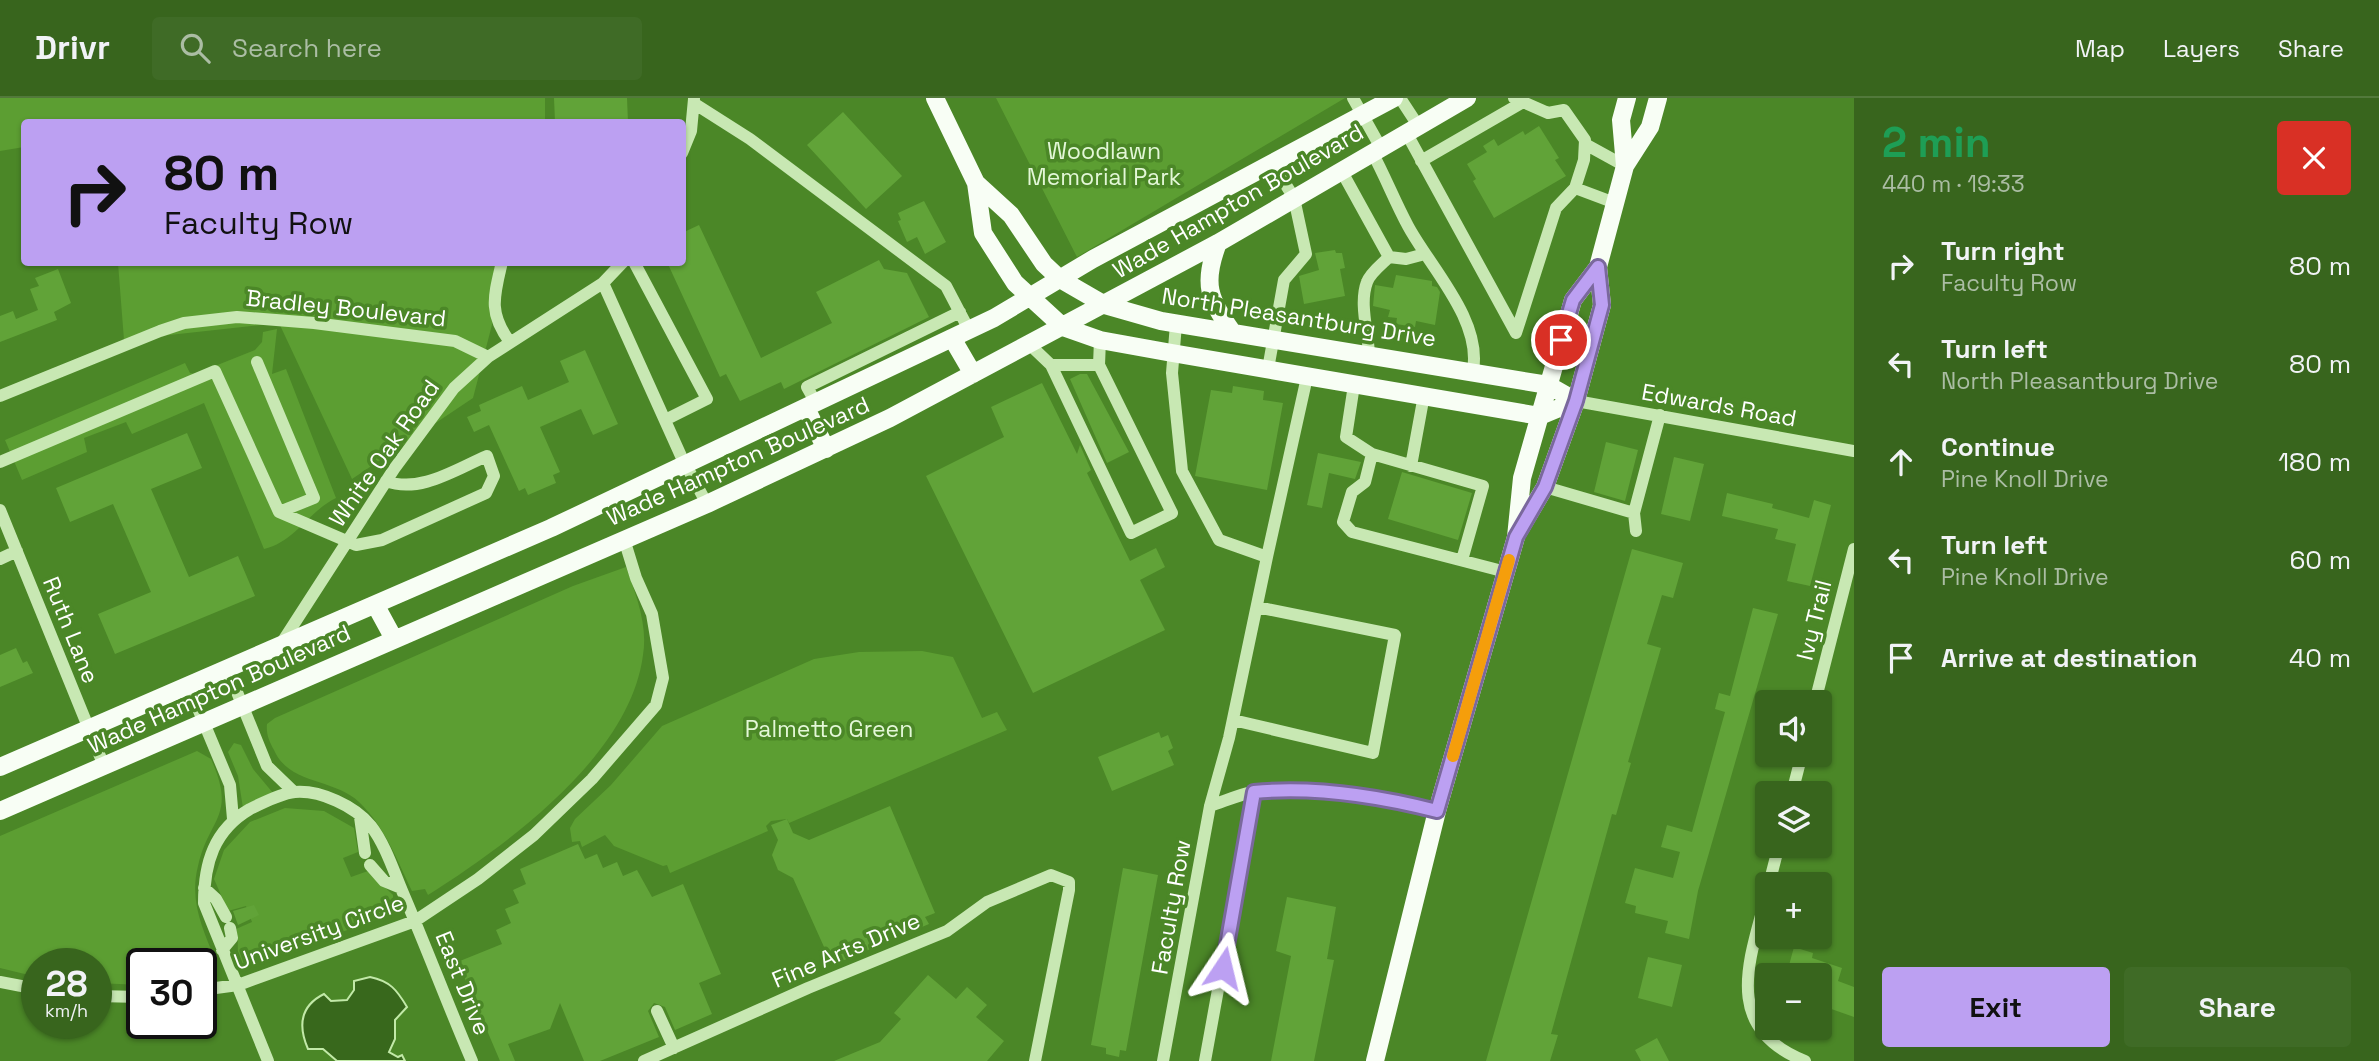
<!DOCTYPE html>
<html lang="en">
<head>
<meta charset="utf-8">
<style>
  body { margin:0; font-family:"Space Grotesk",sans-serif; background:#3f6b26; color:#f1f3f6; height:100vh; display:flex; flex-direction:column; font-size:26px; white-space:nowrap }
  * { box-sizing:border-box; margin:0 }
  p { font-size:23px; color:#abbda4 }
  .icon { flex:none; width:38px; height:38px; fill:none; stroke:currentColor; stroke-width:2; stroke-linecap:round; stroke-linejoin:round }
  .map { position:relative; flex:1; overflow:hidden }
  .details { display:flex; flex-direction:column; background:#38651d; width:525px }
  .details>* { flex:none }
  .top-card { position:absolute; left:21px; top:21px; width:665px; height:147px; border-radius:7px; box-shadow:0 2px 5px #0004; background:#bca0f2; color:#111; overflow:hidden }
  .tools { position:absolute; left:1755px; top:592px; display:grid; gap:14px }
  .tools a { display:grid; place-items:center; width:77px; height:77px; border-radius:7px; background:#38651d; box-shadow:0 2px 5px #0004; font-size:35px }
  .speed { position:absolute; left:21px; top:850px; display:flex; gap:14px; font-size:35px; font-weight:700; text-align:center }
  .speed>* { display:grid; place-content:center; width:91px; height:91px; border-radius:50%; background:#38651d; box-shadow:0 2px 5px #0004; line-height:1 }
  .speed small { font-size:18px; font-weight:400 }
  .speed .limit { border:4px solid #111; border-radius:10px; background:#fff; color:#111 }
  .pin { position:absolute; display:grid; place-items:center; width:60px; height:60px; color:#fff; margin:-30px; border:4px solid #fff; border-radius:50%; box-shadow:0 2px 7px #0007 }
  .me { position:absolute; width:77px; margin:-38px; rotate:10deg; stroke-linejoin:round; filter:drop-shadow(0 0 5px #0008) }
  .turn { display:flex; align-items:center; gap:24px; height:147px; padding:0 28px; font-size:32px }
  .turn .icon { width:91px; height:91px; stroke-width:2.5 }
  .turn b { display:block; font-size:49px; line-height:60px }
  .round { display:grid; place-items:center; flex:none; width:74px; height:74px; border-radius:7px; background:#3f6b26 }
  .overview { display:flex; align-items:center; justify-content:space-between; height:119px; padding:0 28px }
  h1 { font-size:42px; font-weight:800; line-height:52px; color:#1e9e55 }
  .primary-button { display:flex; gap:14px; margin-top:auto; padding:14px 28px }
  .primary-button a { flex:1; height:80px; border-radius:7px; background:#bca0f2; color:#111; font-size:28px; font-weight:800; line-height:80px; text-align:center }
  .primary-button a+a { background:#3f6b26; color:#f1f3f6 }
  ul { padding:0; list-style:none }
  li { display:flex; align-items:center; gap:21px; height:98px; padding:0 28px }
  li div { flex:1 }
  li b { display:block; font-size:26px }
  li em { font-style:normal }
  header { display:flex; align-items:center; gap:42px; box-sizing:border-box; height:98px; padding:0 35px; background:#38651d; border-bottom:2px solid #52793b }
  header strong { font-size:33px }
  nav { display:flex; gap:38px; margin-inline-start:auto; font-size:24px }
  .search { width:490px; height:63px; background:#3f6b26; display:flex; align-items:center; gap:18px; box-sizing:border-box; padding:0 24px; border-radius:7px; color:#abbda4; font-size:26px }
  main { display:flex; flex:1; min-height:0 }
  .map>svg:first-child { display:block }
  .green { fill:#5c9e32 }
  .water { fill:#38681c; stroke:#c2e9a8; stroke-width:2 }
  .building { fill:#61a338 }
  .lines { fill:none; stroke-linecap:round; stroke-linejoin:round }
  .minor { stroke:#c8e8b3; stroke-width:12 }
  .major { stroke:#f8fef5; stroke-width:18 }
  .route-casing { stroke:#7a689d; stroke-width:18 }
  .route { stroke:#bca0f2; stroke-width:12 }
  .slow { stroke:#f59e0b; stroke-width:12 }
  .labels { text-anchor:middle; stroke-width:7; stroke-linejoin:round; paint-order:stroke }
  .park-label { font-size:23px; fill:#e3f7d7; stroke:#4b8727 }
  .street-label { font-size:23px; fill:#fff; stroke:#4b8727 }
</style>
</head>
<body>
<header>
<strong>Drivr</strong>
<div class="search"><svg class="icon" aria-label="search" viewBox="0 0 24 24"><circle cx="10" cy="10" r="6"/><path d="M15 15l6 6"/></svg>Search here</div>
<nav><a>Map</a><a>Layers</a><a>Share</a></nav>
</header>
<main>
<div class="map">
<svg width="1854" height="963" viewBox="0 0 1854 963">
  <rect width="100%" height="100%" fill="#4b8727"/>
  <!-- green -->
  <path class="green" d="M0 0H545V24H24V49L0 53Z
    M996 0H1345L1077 159Z
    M118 165H508L473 300 352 381 279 225 124 242Z
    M277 231 272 276 286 271 336 400C309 413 295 444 264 451L204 305 132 336 126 324 84 340 87 354 22 382 5 342 185 265 190 275 195 276 255 252 262 244 263 234Z
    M626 469C636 497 648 527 643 557 630 658 508 746 428 797L425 791 412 793C397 762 385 729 359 704 334 680 289 687 274 652 269 643 266 636 267 626L275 620 573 488Z
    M922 553 953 559 982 620 997 614 1007 632 789 725 787 721 771 723 766 728 768 733 670 775 667 767 663 768 614 748 605 737 582 749 580 743 572 744 570 730 575 721 611 687 662 628 814 561 859 554Z
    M234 645 241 647 253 671 273 695 243 710 238 678 228 654Z
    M197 653 211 661C237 719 209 719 198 768 189 803 203 832 216 863L206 871 208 877 201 879V866H142V887L96 885V866H37V879L0 870V738Z
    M285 710 324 713 354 730 358 754 343 760 351 779 368 773 393 797V812L389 817 248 868 242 867C235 858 240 843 236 831L252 824 246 808 228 813 214 781 224 752 250 724Z"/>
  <!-- water -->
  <path class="water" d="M370 879C390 883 397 892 407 909L395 922V941L389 954 398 959 402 957 405 963H337L323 951H308C298 928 300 908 324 896L331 903 347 902 354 892V883Z"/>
  <!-- building -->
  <path class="building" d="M554 0H627L628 24H555Z
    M843 14 902 78 866 111 807 47Z
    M1539 28 1559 60 1555 62 1566 78 1494 120 1473 83 1476 81 1467 66 1487 54 1483 48 1494 41 1498 48 1523 33 1525 37Z
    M924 103 946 144 925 156 917 139 907 144 898 123 901 122 898 115Z
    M699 127 761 260 832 225 816 194 879 162 884 171 907 175 929 219 784 291 781 284 740 303 726 276 720 279 667 164H682V135Z
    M1335 152 1336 155H1342L1345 170 1340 171 1345 198 1304 206 1299 178 1319 172 1315 155Z
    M58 171 71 205 54 214 57 222 0 244V218L13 213 16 221 38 212 30 191 39 188 35 180Z
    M1396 177 1432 183V188L1437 189 1440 194 1435 227 1416 223 1415 229 1396 226 1397 220 1388 219 1390 212 1373 208 1375 187 1393 190Z
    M585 252 618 326 593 337 581 311 540 329 560 374 553 377 556 385 528 397 525 390 519 393 489 327 474 334 467 319 481 313 479 307 522 288 528 302 569 284 560 263Z
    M1080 276H1087L1129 354 1107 365 1070 281Z
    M1042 285 1077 356 1080 347 1091 372 1087 375 1130 463 1156 450 1165 469 1140 482 1165 532 1033 595 926 378 1004 339 991 309Z
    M1233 288 1264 293 1263 302 1283 305 1267 392 1195 378 1211 292 1232 295Z
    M187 335 202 370 151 391 189 479 238 458 255 498 115 556 98 516 151 494 113 406 70 424 56 390Z
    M1606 344 1638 352 1625 403 1594 394Z
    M1318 355 1361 364 1355 381 1329 375 1322 410 1307 407Z
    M1674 359 1704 366 1690 423 1661 416Z
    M1402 374 1472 395 1458 442 1388 421Z
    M1727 395 1773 406 1772 410 1809 420 1814 402 1831 407 1810 488 1787 483 1796 446 1775 441 1778 431 1722 418Z
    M1632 451 1683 465 1673 500 1662 497 1647 546 1661 550 1628 664 1631 665 1626 682 1616 717 1612 716 1551 936 1558 937 1550 963H1486Z
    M1753 510 1778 516 1698 793 1689 841 1665 835 1668 823 1635 815 1636 808 1625 805 1635 770 1673 780 1680 754 1661 749 1667 727 1692 734 1725 614 1715 611 1719 595 1730 598Z
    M16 550 23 565 27 563 33 575 0 589V557Z
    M1159 634 1161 640 1168 637 1173 650 1168 653 1174 667 1112 693 1098 659Z
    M890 708 935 815 925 819 929 826 835 866 831 859 829 860 793 780 778 772 772 757 778 742 771 727 787 721 793 735 809 742Z
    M578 746 585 761 597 756 603 770 617 764 623 778 637 772 652 799 683 786 721 876 699 885 712 916 675 932 665 909 654 905 648 913 659 939 600 963H584L560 905 550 931 508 946 515 963H500L463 876 455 879 450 867 502 846 496 832 511 825 505 811 519 805 513 792 526 786 520 771Z
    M1123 770 1158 777 1126 953 1120 952 1119 959 1106 956V950L1091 947Z
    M1287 799 1336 809 1327 861 1334 862 1314 963H1271L1291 858 1276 853Z
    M254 807 259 817 238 827 233 813Z
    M1794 849 1813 855 1812 860 1842 870 1838 883 1854 889V919L1820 907V877L1788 871Z
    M1648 859 1682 867 1672 909 1638 900Z
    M928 877 956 901 967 889 987 907 976 919 1004 943 987 963H834L880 944 901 921 894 915Z
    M1657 940 1669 963H1641L1635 952Z"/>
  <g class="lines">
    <!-- minor -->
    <path class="minor" d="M1353 0 1381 50
      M1400 0 1419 29
      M695 6 750 41 946 188 969 232
      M1407 36 1516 235 1556 110 1575 90 1584 62 1585 42 1564 12 1548 15 1514 0
      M1585 46 1625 68
      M1372 54C1385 78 1395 104 1408 128 1430 169 1482 222 1473 272
      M682 55 691 33 694 1
      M1421 63 1523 4
      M1341 72 1389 159C1382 166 1370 175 1367 184 1359 205 1368 233 1369 256
      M1575 90 1615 105
      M1389 159 1406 161 1425 156
      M502 164C494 198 488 215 510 244
      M634 164 707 301 665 322
      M603 185 681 358 707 406
      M1176 226 1172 275 1182 373 1219 442 1267 459 1307 279
      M1029 246 1051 267 1131 435 1172 415 1099 267 1100 242
      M257 264 314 400 279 414
      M1051 267H1099
      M1268 271 1284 182 1306 156 1294 100 1273 66
      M1354 287 1346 339 1372 356 1365 384 1352 394 1343 424 1352 434 1506 474
      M0 298 160 233 184 225 237 219 314 225 455 243 488 259
      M1576 303 1854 353
      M816 305 807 289 960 214
      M1372 356 1483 388 1462 462
      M0 364 215 273 279 414 356 447 382 442 486 395 494 378 487 358C456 371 420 396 386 383
      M1411 368 1424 297
      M1545 389 1634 415
      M0 412 104 668
      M1636 433 1634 415 1660 317
      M0 461 17 453
      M281 546 394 371 454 290 488 259 603 185 623 164
      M228 572 267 668 294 694
      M189 589 230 687 233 721
      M1815 604 1854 451
      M1233 622 1373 655 1395 537 1257 509
      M1792 695 1802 656
      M1210 708C1225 703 1241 696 1256 693 1310 684 1384 700 1437 713
      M360 719 365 755
      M370 767 384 783 401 790
      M1769 786 1779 747
      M204 790 216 801 226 819
      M1768 792C1750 861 1720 929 1805 963
      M222 852 232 840 230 830
      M0 884 37 891
      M201 892 238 887 415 823 478 781 534 737 592 681 656 607 663 580 652 516 636 480 624 441
      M96 898 142 899
      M657 913 674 950
      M268 963 204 805C204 765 214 732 250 711 262 705 282 695 295 694 320 692 355 708 371 728 385 746 394 774 403 795 427 851 448 907 472 963
      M644 963 808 890 947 833 987 804 1051 777 1069 784V792L1035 963
      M1163 963 1210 708 1229 640 1267 459
      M1205 963 1254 694"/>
    <!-- major -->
    <path class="major" d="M935 0 976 85 983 135 1015 185 1063 229 1100 242 1172 255 1540 318 1576 303
      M1625 68 1621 22 1627 0
      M976 85 1011 117 1044 166 1060 181 1105 207 1161 223 1548 287 1576 303
      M1218 145C1202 186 1209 201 1233 235
      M952 240 973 276
      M806 310 826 351
      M1519 433 1545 389 1576 303 1602 207 1598 169 1625 68 1650 29 1658 0
      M376 508 394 541
      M0 669 551 430 994 220 1093 161 1394 0
      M0 713 707 406 890 320 1218 145 1467 0
      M1375 963 1437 713 1516 439 1522 380 1573 202 1598 169"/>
  </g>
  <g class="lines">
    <defs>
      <path id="route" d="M1223 870 1254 694C1315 688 1378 698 1437 713L1516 439 1545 389 1576 303 1602 207 1598 169 1573 202 1561 242"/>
    </defs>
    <!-- route casing -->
    <use href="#route" class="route-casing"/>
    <!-- route -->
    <use href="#route" class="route"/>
    <!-- slow -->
    <path class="slow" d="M1453 658 1509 462"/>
  </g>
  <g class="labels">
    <!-- park labels -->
    <g class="park-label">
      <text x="1104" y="61">Woodlawn<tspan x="1104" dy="26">Memorial Park</tspan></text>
      <text x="829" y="639">Palmetto Green</text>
    </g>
    <!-- street labels -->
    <g class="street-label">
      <text transform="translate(1238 103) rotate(-30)" y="8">Wade Hampton Boulevard</text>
      <text transform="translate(346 210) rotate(6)" y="8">Bradley Boulevard</text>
      <text transform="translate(1299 219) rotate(9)" y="8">North Pleasantburg Drive</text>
      <text transform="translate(1719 307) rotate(10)" y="8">Edwards Road</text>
      <text transform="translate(384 355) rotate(-55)" y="8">White Oak Road</text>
      <text transform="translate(738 363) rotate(-24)" y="8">Wade Hampton Boulevard</text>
      <text transform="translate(1814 522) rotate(-76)" y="8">Ivy Trail</text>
      <text transform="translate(71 532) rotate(68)" y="8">Ruth Lane</text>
      <text transform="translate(219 591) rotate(-24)" y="8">Wade Hampton Boulevard</text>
      <text transform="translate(1171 809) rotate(-80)" y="8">Faculty Row</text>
      <text transform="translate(319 834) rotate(-20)" y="8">University Circle</text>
      <text transform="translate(846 852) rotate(-23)" y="8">Fine Arts Drive</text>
      <text transform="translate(463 885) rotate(68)" y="8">East Drive</text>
    </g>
  </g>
</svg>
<div class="tools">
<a><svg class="icon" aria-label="sound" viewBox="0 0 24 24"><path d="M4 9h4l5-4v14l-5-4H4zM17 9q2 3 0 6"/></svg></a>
<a><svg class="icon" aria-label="layers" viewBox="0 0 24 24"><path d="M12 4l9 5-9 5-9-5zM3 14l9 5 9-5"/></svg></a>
<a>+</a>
<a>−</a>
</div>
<div class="speed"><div>28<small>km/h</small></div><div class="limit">30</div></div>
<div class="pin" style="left:1561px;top:242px;background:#d93025"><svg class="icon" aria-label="arrive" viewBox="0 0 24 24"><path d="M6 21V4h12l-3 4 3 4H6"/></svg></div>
<svg class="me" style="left:1223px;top:870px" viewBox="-20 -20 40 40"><path d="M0-17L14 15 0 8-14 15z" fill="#bca0f2" stroke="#fff" stroke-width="4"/></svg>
<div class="top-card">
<div class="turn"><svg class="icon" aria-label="right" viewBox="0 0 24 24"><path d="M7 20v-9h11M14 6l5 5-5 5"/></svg><div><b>80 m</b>Faculty Row</div></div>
</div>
</div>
<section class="details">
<div class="overview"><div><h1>2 min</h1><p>440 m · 19:33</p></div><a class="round" style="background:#d93025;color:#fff"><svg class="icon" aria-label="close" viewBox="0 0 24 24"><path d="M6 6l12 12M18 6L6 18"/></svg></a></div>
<ul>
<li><svg class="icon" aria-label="right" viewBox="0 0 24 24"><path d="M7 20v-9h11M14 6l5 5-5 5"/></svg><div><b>Turn right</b><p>Faculty Row</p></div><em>80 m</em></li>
<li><svg class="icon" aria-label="left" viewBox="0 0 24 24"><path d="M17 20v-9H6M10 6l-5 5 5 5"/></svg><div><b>Turn left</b><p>North Pleasantburg Drive</p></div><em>80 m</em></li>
<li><svg class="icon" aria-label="ahead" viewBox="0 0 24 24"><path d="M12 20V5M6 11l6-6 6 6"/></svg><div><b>Continue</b><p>Pine Knoll Drive</p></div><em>180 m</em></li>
<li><svg class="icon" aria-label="left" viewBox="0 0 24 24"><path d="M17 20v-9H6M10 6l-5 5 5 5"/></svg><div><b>Turn left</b><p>Pine Knoll Drive</p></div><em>60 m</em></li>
<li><svg class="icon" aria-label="arrive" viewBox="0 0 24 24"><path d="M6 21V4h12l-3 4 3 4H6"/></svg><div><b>Arrive at destination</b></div><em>40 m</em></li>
</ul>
<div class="primary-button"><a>Exit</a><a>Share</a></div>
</section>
</main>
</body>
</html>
